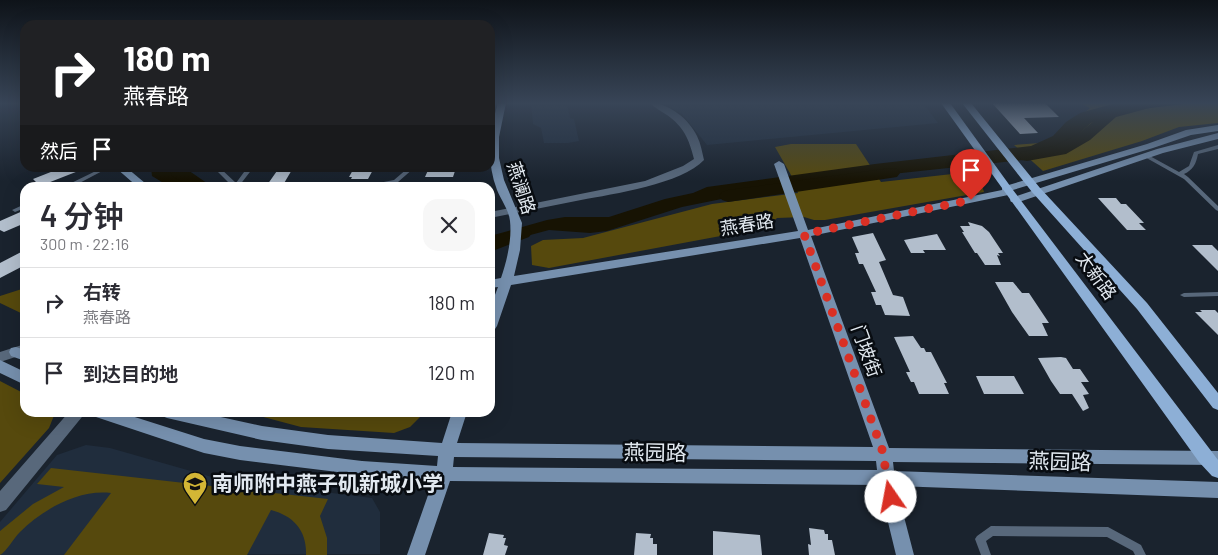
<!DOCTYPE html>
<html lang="zh">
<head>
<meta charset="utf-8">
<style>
  body { margin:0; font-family:Barlow,"Noto Sans SC",sans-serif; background:#f7f7f7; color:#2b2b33; height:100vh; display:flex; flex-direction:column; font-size:19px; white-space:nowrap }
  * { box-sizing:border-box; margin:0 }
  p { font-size:16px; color:#7c7c81 }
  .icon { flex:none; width:28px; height:28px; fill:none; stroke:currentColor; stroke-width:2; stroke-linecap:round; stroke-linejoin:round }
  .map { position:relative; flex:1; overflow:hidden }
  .side { position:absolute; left:20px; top:182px; width:475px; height:235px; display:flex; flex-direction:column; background:#fff; border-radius:15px; box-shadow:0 5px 20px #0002 }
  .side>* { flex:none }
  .hud { position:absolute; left:20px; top:20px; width:475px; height:152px; border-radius:15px; box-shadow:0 5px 20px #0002; background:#202124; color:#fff; overflow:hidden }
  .pin { position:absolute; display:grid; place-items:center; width:42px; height:42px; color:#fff; margin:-51px -21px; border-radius:50% 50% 50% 0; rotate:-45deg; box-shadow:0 0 5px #0007 }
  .pin .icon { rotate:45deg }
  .me { position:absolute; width:55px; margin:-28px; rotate:348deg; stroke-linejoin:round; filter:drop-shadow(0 0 4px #0008) }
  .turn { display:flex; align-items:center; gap:18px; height:105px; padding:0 20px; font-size:22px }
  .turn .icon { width:65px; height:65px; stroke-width:2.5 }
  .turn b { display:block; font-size:35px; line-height:42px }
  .then { display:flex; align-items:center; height:48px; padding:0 20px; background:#0003; gap:10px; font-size:19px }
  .round { display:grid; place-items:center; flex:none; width:52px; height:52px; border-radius:15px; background:#f7f7f7 }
  .overview { display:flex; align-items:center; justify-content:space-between; height:85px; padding:0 20px }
  h1 { font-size:30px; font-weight:600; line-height:38px }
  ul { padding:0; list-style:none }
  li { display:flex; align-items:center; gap:15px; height:70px; padding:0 20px; border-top:1px solid #e1e1e2 }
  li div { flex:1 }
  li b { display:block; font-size:19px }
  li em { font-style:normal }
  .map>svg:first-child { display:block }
  .built { fill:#202d3d }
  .green { fill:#56490d }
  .water { fill:#171303 }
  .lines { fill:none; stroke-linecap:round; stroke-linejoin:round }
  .river { fill:#171303; fill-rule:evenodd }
  .building { fill:#b2becc }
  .lane { fill:#58687b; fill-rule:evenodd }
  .street { fill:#58687b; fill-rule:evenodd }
  .secondary { fill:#7690ae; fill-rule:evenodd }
  .primary { fill:#8dafd6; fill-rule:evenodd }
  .route { stroke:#d93025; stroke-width:9; stroke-dasharray:0 16.2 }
  .labels { text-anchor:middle; stroke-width:5; stroke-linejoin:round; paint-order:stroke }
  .street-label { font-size:18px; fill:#e2e9f0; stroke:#080c11 }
  .near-street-label { font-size:21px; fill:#e2e9f0; stroke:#080c11 }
  .near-poi-label { font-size:21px; font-weight:bold; fill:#e2e9f0; stroke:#080c11; text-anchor:start }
</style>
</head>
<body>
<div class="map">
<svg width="1218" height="555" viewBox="0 0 1218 555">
  <rect width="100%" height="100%" fill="#1a232e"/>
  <!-- built -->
  <path class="built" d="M531 103H567L570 118 574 119 579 141 568 143H544L541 128 533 124Z
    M662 103H923L938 123 707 145 682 114Z
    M86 445 110 448 219 479 372 498 380 512V554L0 555V522L57 455Z"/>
  <!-- green -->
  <path class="green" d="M1080 103H1218V123L1179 127 1142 141 1043 171 1014 145 1040 143 1058 135 1090 108Z
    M791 144H856L881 182 970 172 980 180 984 192 825 220H814L804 217 777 218 768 226 742 232 549 268 532 265 531 246 543 240 583 238 712 204 798 193 791 175 775 147Z
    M25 288V315L0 303V296Z
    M0 381 25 394V412L55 413 49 428 0 483Z
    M248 413H424L410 427 394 433 301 427Z
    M51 468 328 499 320 516 327 538V555H306C307 531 294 516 271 510L247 555H64L111 493C78 489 42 510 20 532 13 539 7 551 0 555V531L33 504 64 487 37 484Z"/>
  <!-- water -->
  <path class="water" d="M1192 103 1125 111 1104 117 1091 123 1062 149 1033 159 855 178 761 191 682 207 607 231 590 233 549 230 490 246V236L547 220 565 217H609L665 199 693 193 707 187 875 164 1031 146 1053 136 1066 122 1080 113 1116 103Z
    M151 168H173L212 187H170L152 176Z"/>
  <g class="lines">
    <!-- river -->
    <path class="river" d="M1134 103H1159L1157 106 1116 117 1090 140 1066 154 1027 161 1021 160 1019 156 1021 152 1055 146 1078 134 1106 111Z
      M169 168H185L214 188H191L172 176Z
      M891 168 897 169 900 173 897 177 728 202 722 200 719 196 722 192 728 190Z
      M522 227 529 229 532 233 529 237 490 252V239Z"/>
  </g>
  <!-- building -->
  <path class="building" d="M992 103H1045L1059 117 1024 118 1038 133 1020 134Z
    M61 168H86L40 186 33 179Z
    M279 168H293L283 185 280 188H265Z
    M354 168H374L368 179H351L352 177H349Z
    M429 168H456L453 177H425Z
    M1098 198H1116L1121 204H1126L1144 223H1139L1146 230H1127Z
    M25 210V223L4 232 0 230V221Z
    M968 222 982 226 989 232 1003 253H998L1000 256 997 255 1001 265H985L977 253H975L962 232H964L960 226H970Z
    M873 233 886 260 879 262 893 295 903 297 910 316 885 315 881 305H876L871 292H876L863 264H859L855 253H859L852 237Z
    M937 234 946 250H923L925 253H911L904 240Z
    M1192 245H1212L1218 251V271Z
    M25 250V265L0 278V263Z
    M995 282H1013L1022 293H1029L1049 323H1042L1048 336H1029L1012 312Z
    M1200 310H1215L1218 313V335L1195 312H1202Z
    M913 336 921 348H924L926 352H931L947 383H944L949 394H919L914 382H911L906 372H910L894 337Z
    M1061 357 1066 358 1073 369H1080L1089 382H1081L1089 394 1083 395 1089 408 1083 411 1072 394H1060L1051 381 1038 358Z
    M976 376H1014L1024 394H984Z
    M809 528 824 530 825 534H828V540H832L835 555H809L808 544 811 545Z
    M713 531 760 535 762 555H713Z
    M489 533 504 535 503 538H506L504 545 508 546 505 555H483Z
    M636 533 651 534 650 538H653V544H657V555H634Z"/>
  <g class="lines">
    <!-- lane -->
    <path class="lane" d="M1218 145V149L1198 154C1196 164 1193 170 1184 174L1188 177 1218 206V211L1216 210 1184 179 1143 156 1144 155H1148L1179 172 1189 166 1194 152Z
      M102 168H108L70 188H61Z
      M209 168H220L236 183 247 168H253L239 186 241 188H234L216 170 210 169Z
      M408 168H414L398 182 369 188H353L394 180Z
      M25 204V208L15 212 12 210Z
      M1218 292V296L1184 297 1180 295 1184 293Z
      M991 526 1108 527 1141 545 1146 555H1135L1133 551 1107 537 993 536 986 541 991 555H981L975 539 977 536Z"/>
    <!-- street -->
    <path class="street" d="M650 103C669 103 689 119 697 136 701 144 702 152 704 160 682 184 613 194 581 200 551 206 520 212 490 218V212L645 181 683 166 694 159C689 139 684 127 667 115 661 111 655 108 650 103Z
      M25 344V354L0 362V352Z
      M69 412H86L6 510 0 512V491Z"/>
    <!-- secondary -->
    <path class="secondary" d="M498 103H506L499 137V158L504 180 522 223 520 250 514 276 798 231 774 164 779 161 784 164 808 230 1002 190V187L1147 144 1186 130 1218 125V131L1191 135 1153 148 1013 190V194L811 236 889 448 1218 451V465L893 462 894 471 1218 482V498L896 486 914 555H896L879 485 450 481 425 555H407L433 481 362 475 240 460 204 453 93 416 91 412H119L204 439 240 446 362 461 437 466 438 456 328 449 262 440 167 418 162 416 160 412H198L262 426 328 435 442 443 452 412H467L457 443 873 447 800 238 511 285 497 326 495 329 490 331V308L498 287 490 288V280L501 278C507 260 512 240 510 221 509 210 501 200 497 190 486 161 489 132 498 103ZM454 457 876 461 877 470 453 467Z
      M1218 133V139L1163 153 1019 202H1011L1010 200 1011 198 1157 149Z
      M116 168H127L151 188H139Z
      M16 347 25 350V361L11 356 9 352 11 348Z
      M0 360 25 372V385L0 373Z"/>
    <!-- primary -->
    <path class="primary" d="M941 103H950L1013 190 1218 460V478L1212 476 1199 462Z
      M962 103H971L1040 188 1147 303 1218 393V410L1213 408 1137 309 1032 192Z"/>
  </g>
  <!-- sky -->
  <linearGradient id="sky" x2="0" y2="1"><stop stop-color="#0e1319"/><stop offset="0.57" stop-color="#384557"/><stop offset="1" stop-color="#384557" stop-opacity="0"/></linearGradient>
  <rect width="1218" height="181" fill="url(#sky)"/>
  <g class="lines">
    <!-- route -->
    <path class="route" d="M891 497 886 478 884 455 804 234 971 200"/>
  </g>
  <!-- icons -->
  <defs>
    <symbol id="school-pin" viewBox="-11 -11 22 30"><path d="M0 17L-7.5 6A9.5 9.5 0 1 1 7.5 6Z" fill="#d3b635" stroke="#080c11"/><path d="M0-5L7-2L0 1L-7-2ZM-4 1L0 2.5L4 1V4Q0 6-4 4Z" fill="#111"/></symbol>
  </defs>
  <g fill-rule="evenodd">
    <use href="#school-pin" x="181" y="470" width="28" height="38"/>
  </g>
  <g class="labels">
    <!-- street labels -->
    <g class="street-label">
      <text transform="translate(521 188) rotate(72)" y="6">燕澜路</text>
      <text transform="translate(747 225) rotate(-9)" y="6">燕春路</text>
      <text transform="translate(1096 276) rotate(54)" y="6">太新路</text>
      <text transform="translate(866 351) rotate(70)" y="6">门坡街</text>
    </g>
    <!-- near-street labels -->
    <g class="near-street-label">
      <text transform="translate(655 453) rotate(1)" y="7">燕园路</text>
      <text transform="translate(1060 462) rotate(2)" y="7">燕园路</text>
    </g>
    <!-- near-poi labels -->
    <g class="near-poi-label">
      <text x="212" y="491">南师附中燕子矶新城小学</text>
    </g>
  </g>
</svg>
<div class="pin" style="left:971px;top:200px;background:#d93025"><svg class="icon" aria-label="arrive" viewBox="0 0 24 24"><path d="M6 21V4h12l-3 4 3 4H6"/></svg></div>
<svg class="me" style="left:891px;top:497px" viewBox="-20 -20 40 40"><circle r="19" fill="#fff"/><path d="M0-13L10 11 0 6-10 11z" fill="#d93025"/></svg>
<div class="hud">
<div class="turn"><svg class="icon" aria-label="right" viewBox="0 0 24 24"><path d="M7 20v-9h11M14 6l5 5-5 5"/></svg><div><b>180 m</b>燕春路</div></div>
<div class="then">然后<svg class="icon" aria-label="arrive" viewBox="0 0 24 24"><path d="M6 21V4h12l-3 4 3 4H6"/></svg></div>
</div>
<section class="side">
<div class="overview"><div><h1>4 分钟</h1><p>300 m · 22:16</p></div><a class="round"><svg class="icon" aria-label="close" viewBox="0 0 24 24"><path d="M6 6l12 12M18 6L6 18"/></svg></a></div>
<ul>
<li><svg class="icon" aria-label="right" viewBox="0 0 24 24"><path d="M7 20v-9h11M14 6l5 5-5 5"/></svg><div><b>右转</b><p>燕春路</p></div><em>180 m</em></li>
<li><svg class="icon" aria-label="arrive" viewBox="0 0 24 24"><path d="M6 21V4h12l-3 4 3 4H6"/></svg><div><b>到达目的地</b></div><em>120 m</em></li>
</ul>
</section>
</div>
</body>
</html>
